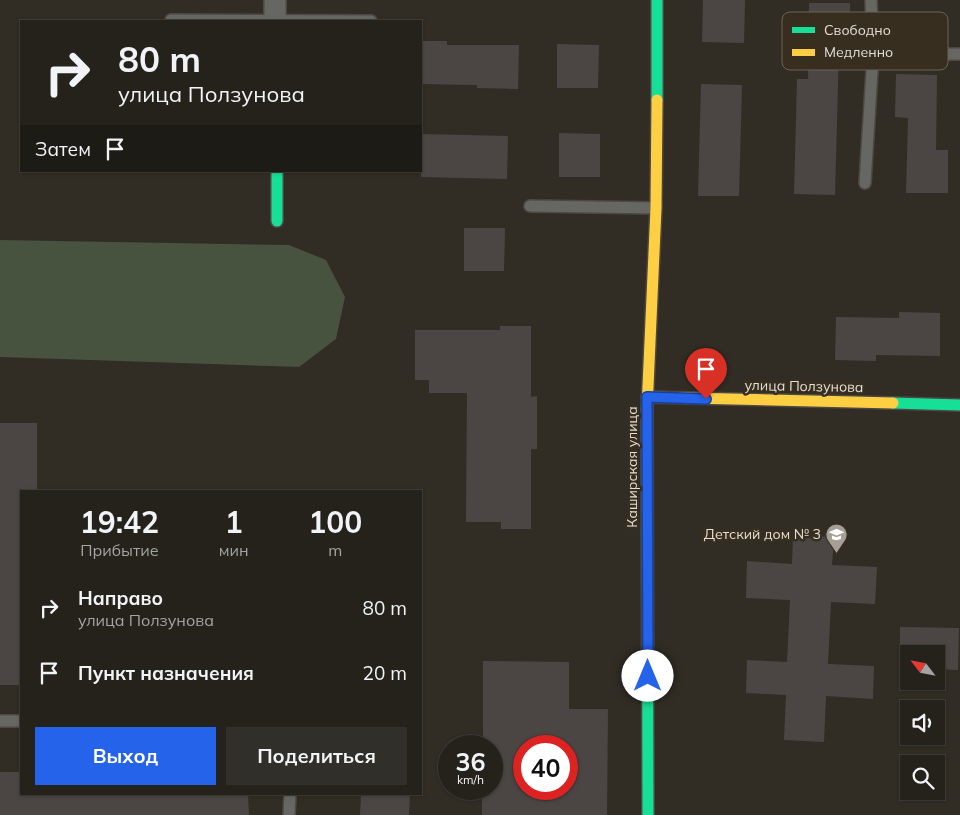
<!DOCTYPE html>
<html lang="ru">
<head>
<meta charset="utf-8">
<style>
  body { margin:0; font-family:Mulish,sans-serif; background:#312f29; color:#f1f3f6; height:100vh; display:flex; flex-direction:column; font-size:19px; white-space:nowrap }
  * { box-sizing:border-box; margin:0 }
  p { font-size:16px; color:#a3a4a3 }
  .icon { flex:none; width:28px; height:28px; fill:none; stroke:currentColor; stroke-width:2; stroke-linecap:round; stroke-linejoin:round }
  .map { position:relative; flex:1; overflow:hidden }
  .drawer { position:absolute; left:20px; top:490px; width:402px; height:305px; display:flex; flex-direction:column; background:#25221c; border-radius:0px; box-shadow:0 1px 4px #0004,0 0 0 1px #423f3b }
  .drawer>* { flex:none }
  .guide { position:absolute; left:20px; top:20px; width:402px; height:152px; border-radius:0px; box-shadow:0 1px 4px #0004,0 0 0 1px #423f3b; background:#25221c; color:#f1f3f6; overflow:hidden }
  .needle { width:32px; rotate:302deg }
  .buttons { position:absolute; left:900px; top:645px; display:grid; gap:10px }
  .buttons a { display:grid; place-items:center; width:45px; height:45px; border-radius:0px; background:#25221c; box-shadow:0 1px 4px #0004,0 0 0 1px #423f3b; font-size:25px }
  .speed { position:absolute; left:438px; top:735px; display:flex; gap:10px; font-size:25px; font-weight:700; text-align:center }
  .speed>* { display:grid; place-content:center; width:65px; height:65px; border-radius:50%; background:#25221c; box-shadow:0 1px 4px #0004,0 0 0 1px #423f3b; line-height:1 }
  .speed small { font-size:12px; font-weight:400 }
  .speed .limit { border:8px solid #d22; background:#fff; color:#111 }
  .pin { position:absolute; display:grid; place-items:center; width:42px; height:42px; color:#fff; margin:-51px -21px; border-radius:50% 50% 50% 0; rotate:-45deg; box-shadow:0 0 5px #0007 }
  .pin .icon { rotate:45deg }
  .me { position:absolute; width:55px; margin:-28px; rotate:0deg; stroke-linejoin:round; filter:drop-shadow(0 0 4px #0008) }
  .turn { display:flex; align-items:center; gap:18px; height:105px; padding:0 15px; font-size:22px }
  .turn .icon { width:65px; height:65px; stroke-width:2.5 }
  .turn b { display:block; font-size:35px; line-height:42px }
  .then { display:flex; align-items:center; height:48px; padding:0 15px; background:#0003; gap:10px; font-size:19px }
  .eta { display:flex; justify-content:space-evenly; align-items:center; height:85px; text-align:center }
  .eta b { font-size:30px; font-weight:700; line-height:35px }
  .action { display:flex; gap:10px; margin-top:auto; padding:10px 15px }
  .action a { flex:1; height:58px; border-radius:0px; background:#2563eb; color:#fff; font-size:20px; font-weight:700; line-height:58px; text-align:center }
  .action a+a { background:#312f29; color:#f1f3f6 }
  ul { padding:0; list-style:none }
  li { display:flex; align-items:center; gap:15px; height:65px; padding:0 15px }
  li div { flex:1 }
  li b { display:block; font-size:19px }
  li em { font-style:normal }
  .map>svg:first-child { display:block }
  .green { fill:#47523f }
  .building { fill:#4b4644; fill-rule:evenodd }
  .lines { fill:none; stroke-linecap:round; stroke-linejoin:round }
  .lane-casing { stroke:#4d4842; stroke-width:14 }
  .street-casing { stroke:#4d4842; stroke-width:24 }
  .fast-casing { stroke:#4d4842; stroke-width:14 }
  .slow-casing { stroke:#4d4842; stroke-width:14 }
  .lane { stroke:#666663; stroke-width:11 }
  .street { stroke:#666663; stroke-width:21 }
  .fast { stroke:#16e098; stroke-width:11 }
  .slow { stroke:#ffcf43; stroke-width:11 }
  .route-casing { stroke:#184099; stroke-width:12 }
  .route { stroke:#2563eb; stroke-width:9 }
  .labels { text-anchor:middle; stroke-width:5; stroke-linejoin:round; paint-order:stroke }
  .street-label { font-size:14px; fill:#e4ddd4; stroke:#372e1f }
  .poi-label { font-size:14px; fill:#e4ddd4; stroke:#372e1f; text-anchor:end }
  .key { fill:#372e1f; stroke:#6b6355; stroke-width:1 }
  .key-label { font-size:14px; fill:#e4ddd4 }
</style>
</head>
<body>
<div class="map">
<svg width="960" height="815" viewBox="0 0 960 815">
  <rect width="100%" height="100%" fill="#312d25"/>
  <!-- green -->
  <path class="green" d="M0 240 289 245 326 260 345 297 336 339 299 367 0 357Z"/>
  <!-- building -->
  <path class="building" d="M703 0H745L744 43 702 42Z
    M809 3H850V47L839 46 835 195 794 194 797 79H808Z
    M421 41H447V45H519L518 89 477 88V85L421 84Z
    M557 44 599 45 598 88H557Z
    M896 74 937 75 936 150H948V193H906L908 118 895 117Z
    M701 84 742 85 739 196H698Z
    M559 133 600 134V177H559Z
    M421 134 508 136 507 179 421 177Z
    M464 228H505L504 271H464Z
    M899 312 940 313V356L876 355V361L835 360 836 317 899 318Z
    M500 326H531V397L537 396V449H531V529H501V522H466L467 393H429V380H415V330H500Z
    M0 423H37V489H19L21 685H0Z
    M793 535 834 537 832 565 877 567 875 604 831 602 828 664 874 666 873 699 826 696 824 742 784 740 786 695 746 693 747 660 787 662 790 600 746 598 747 561 792 564Z
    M900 627 959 628 958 670 936 669V654H909V669H900Z
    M483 661 569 662V709H608L607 815H482V789H491V746H483ZM524 746H566V789H524Z
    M0 772H21V794H248L249 815H0Z
    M361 794H410L409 815H360Z"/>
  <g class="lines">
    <defs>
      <path id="lane" d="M171 20 371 21
        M873 55 960 54
        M865 183 873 55 871 0
        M530 206 656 208
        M0 721H21
        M289 815 290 794"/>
      <path id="street" d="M275 21V0"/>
      <path id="fast" d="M657 100V0
        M277 171V221
        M893 403 960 405
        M647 409 648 815"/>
      <path id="slow" d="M647 397 893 403
        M647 409 656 208 657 100"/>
    </defs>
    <!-- lane casing -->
    <use href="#lane" class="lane-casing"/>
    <!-- street casing -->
    <use href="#street" class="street-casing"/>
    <!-- fast casing -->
    <use href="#fast" class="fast-casing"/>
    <!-- slow casing -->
    <use href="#slow" class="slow-casing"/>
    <!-- lane -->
    <use href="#lane" class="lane"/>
    <!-- street -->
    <use href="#street" class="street"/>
    <!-- fast -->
    <use href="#fast" class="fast"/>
    <!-- slow -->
    <use href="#slow" class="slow"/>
  </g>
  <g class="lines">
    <defs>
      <path id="route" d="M648 676 647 397 706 399"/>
    </defs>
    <!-- route casing -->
    <use href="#route" class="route-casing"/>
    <!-- route -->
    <use href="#route" class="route"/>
  </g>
  <!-- icons -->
  <defs>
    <symbol id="school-pin" viewBox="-11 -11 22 30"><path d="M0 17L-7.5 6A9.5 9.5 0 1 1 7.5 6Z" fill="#a59f97" stroke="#372e1f"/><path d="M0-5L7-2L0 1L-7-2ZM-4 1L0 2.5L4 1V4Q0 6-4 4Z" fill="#fff"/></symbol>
  </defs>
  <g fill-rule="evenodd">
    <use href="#school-pin" x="824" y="522" width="25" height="34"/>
  </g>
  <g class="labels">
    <!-- street labels -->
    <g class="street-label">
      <text transform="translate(804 386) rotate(1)" y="5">улица Ползунова</text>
      <text transform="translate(632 467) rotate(-90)" y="5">Каширская улица</text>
    </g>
    <!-- poi labels -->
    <g class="poi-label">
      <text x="821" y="539">Детский дом № 3</text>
    </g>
  </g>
  <!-- legend -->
  <rect x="782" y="12" width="166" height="58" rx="8" class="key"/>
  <rect x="792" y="27" width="23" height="6" fill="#16e098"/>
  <rect x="792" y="49" width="23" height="7" fill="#ffcf43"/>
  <g class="key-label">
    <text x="824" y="35">Свободно</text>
    <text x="824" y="57">Медленно</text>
  </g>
</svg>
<div class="buttons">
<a><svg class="needle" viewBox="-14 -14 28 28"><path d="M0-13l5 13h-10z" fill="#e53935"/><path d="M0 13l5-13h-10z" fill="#a3a4a3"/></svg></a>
<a><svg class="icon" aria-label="sound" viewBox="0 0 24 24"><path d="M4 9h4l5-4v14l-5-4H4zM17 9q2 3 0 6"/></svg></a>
<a><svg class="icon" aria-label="search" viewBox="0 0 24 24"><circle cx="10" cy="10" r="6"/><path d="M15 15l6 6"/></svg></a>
</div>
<div class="speed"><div>36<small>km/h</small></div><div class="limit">40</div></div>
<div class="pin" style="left:706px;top:399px;background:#d93025"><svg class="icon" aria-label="arrive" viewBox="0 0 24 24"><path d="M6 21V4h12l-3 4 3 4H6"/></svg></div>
<svg class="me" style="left:648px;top:676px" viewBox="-20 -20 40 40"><circle r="19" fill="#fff"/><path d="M0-13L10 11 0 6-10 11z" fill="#2563eb"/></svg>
<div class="guide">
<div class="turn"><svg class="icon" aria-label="right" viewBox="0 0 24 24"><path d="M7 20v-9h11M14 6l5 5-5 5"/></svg><div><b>80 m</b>улица Ползунова</div></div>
<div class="then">Затем<svg class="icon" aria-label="arrive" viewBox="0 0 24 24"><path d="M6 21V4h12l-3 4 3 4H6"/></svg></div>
</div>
<section class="drawer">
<div class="eta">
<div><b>19:42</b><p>Прибытие</p></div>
<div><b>1</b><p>мин</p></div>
<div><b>100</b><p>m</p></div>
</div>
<ul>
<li><svg class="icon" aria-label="right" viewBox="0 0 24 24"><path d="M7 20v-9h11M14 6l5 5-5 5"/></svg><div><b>Направо</b><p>улица Ползунова</p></div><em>80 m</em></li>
<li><svg class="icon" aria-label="arrive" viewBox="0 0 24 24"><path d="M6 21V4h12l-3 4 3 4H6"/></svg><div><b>Пункт назначения</b></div><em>20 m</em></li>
</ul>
<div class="action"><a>Выход</a><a>Поделиться</a></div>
</section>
</div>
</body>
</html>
